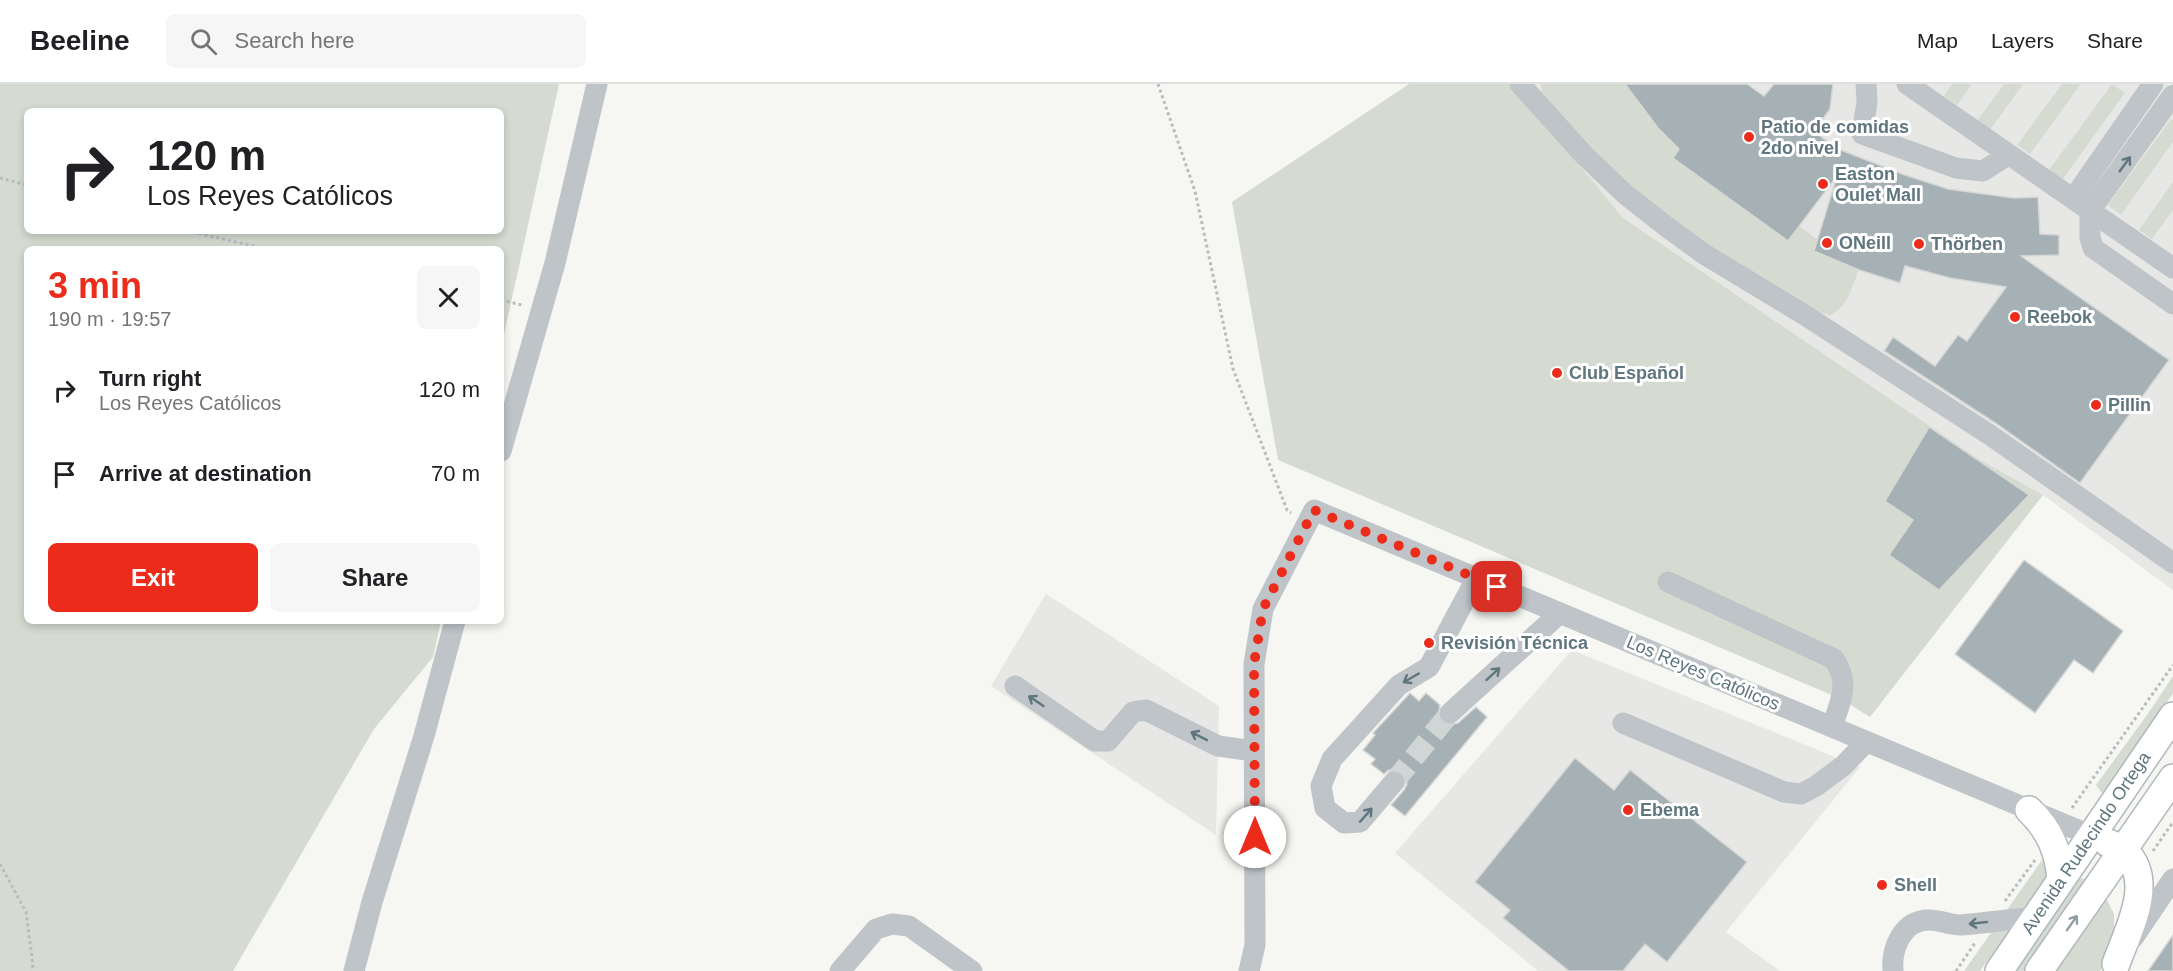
<!DOCTYPE html>
<html lang="en">
<head>
<meta charset="utf-8">
<style>
  body { margin:0; font-family:Arial,sans-serif; background:#f6f6f6; color:#202124; height:100vh; display:flex; flex-direction:column; font-size:22px; white-space:nowrap }
  * { box-sizing:border-box; margin:0 }
  p { font-size:20px; color:#757577 }
  .icon { flex:none; width:33px; height:33px; fill:none; stroke:currentColor; stroke-width:2; stroke-linecap:round; stroke-linejoin:round }
  .map { position:relative; flex:1; overflow:hidden }
  .sheet { position:absolute; left:24px; top:162px; width:480px; height:378px; display:flex; flex-direction:column; background:#fff; border-radius:9px; box-shadow:0 3px 9px #0003 }
  .sheet>* { flex:none }
  .top-card { position:absolute; left:24px; top:24px; width:480px; height:126px; border-radius:9px; box-shadow:0 3px 9px #0003; background:#fff; color:#202124; overflow:hidden }
  .pin { position:absolute; display:grid; place-items:center; width:51px; height:51px; color:#fff; margin:-26px; border-radius:12px; box-shadow:0 3px 9px #0006 }
  .me { position:absolute; width:66px; margin:-33px; rotate:0deg; stroke-linejoin:round; filter:drop-shadow(0 0 4px #0008) }
  .turn { display:flex; align-items:center; gap:21px; height:126px; padding:0 24px; font-size:27px }
  .turn .icon { width:78px; height:78px; stroke-width:2.5 }
  .turn b { display:block; font-size:42px; line-height:51px }
  .round { display:grid; place-items:center; flex:none; width:63px; height:63px; border-radius:9px; background:#f6f6f6 }
  .summary { display:flex; align-items:center; justify-content:space-between; height:102px; padding:0 24px }
  h1 { font-size:36px; font-weight:600; line-height:45px; color:#ed2b1b }
  .cta { display:flex; gap:12px; margin-top:auto; padding:12px 24px }
  .cta a { flex:1; height:69px; border-radius:9px; background:#ed2b1b; color:#fff; font-size:24px; font-weight:600; line-height:69px; text-align:center }
  .cta a+a { background:#f6f6f6; color:#202124 }
  ul { padding:0; list-style:none }
  li { display:flex; align-items:center; gap:18px; height:84px; padding:0 24px }
  li div { flex:1 }
  li b { display:block; font-size:22px }
  li em { font-style:normal }
  header { display:flex; align-items:center; gap:36px; box-sizing:border-box; height:84px; padding:0 30px; background:#fff; border-bottom:2px solid #e0e0e0 }
  header strong { font-size:28px }
  nav { display:flex; gap:33px; margin-inline-start:auto; font-size:21px }
  .search { width:420px; height:54px; background:#f6f6f6; display:flex; align-items:center; gap:15px; box-sizing:border-box; padding:0 21px; border-radius:9px; color:#757577; font-size:22px }
  .map>svg:first-child { display:block }
  .built { fill:#e7e7e6 }
  .green { fill:#d6dbd1; fill-rule:evenodd }
  .building { fill:#a5b1b5; stroke:#d7d7d5; stroke-width:1.5 }
  .lines { fill:none; stroke-linecap:round; stroke-linejoin:round }
  .minor-tunnel { stroke:#d0d6d5; stroke-width:21; stroke-dasharray:21 10; stroke-linecap:butt }
  .major-casing { stroke:#b1b8bb; stroke-width:30 }
  .path { stroke:#b8bdbe; stroke-width:3; stroke-dasharray:3 3; stroke-linecap:butt }
  .minor { stroke:#bec4c7; stroke-width:21 }
  .major { stroke:#fff; stroke-width:27 }
  .oneway { stroke:#5f767f }
  .oneway2 { stroke:#8f9fa5 }
  .route { stroke:#ed2b1b; stroke-width:10; stroke-dasharray:0 18 }
  .poi-dot { fill:#ed2b1b; stroke:#fff; stroke-width:2 }
  .labels { text-anchor:middle; stroke-width:6; stroke-linejoin:round; paint-order:stroke }
  .poi-label { font-size:18px; font-weight:bold; fill:#5f767f; stroke:#fff; text-anchor:start }
  .street-label { font-size:18px; fill:#5f767f; stroke:#fff }
</style>
</head>
<body>
<header>
<strong>Beeline</strong>
<div class="search"><svg class="icon" aria-label="search" viewBox="0 0 24 24"><circle cx="10" cy="10" r="6"/><path d="M15 15l6 6"/></svg>Search here</div>
<nav><a>Map</a><a>Layers</a><a>Share</a></nav>
</header>
<div class="map">
<svg width="2173" height="887" viewBox="0 0 2173 887">
  <rect width="100%" height="100%" fill="#f6f6f2"/>
  <!-- built -->
  <path class="built" d="M1424 0H2167L2173 4V506L2043 411 1977 374Z
    M1046 510 1219 622 1216 751 991 602Z
    M1572 566 1860 683 1726 848 1780 887H1538L1395 769Z"/>
  <!-- green -->
  <path class="green" d="M0 0H559L501 264V165H27V537H441L433 573 374 645 233 887H0ZM27 27H501V147H27Z
    M1409 0H1512L1623 134 1977 374 2043 411 1870 633 1841 615 1278 376 1232 118Z
    M1541 0H1625L1658 44 1679 65 1674 74 1788 157 1799 142 1859 186C1851 204 1849 222 1830 231L1807 225 1668 135 1604 79 1546 15 1542 9Z
    M1952 0H1972L1957 21 1944 12Z
    M2004 0H2023L1990 46 1977 37Z
    M2062 0H2081L2030 70 2017 61Z
    M2112 0 2125 9 2062 96 2049 86Z
    M2171 35 2173 36V58L2121 131 2108 121Z
    M2173 98V126L2152 155 2139 146Z
    M2173 592V609L2104 712 2096 701 2147 631Z
    M2042 776 2049 792 1980 887H1964Z
    M2074 793 2089 796 2027 887H2012Z
    M2105 812 2114 830V866L2100 887H2051Z"/>
  <!-- building -->
  <path class="building" d="M1625 0H1747L1764 12 1774 0H1833L1830 25 1814 47 1836 64 1902 90 1948 105 2014 114 2038 113 2040 150 2059 151V171L2021 172 2169 276 2080 399 1997 340 1884 267 1893 253 1935 282 1958 251 1967 257 2006 203 1950 194 1905 182 1900 199 1859 186 1814 167 1837 92 1788 157 1673 74 1679 65 1658 44Z
    M1929 343 2029 411 1939 506 1889 471 1913 436 1885 417Z
    M2024 476 2123 547 2093 589 2074 576 2035 629 1955 570Z
    M1410 609 1419 617 1426 609 1440 621 1438 632 1441 638 1447 641 1458 639 1476 623 1487 633 1405 732 1391 721 1404 706 1407 700 1406 693 1402 688 1396 685 1389 686 1384 690 1371 680 1375 675 1363 666 1375 651 1373 649Z
    M1575 674 1614 706 1630 686 1747 778 1667 878 1645 860 1623 887H1569L1503 834 1510 826 1475 798Z
    M2173 851V887H2148Z"/>
  <g class="lines">
    <!-- minor-tunnel -->
    <path class="minor-tunnel" d="M1394 698 1450 629"/>
    <defs>
      <path id="major" d="M2029 726C2050 746 2059 768 2061 796
        M2108 759C2113 761 2120 763 2124 767 2157 796 2127 848 2116 880
        M1999 887 2173 632
        M2039 887 2173 694"/>
    </defs>
    <!-- major casing -->
    <use href="#major" class="major-casing"/>
    <!-- path -->
    <path class="path" d="M1158 0 1195 107 1233 285 1287 426 1291 429
      M0 94 27 101
      M187 147 267 165
      M501 216 522 221
      M2072 724 2173 581
      M2153 767 2173 738
      M0 780 26 828 33 881 31 887
      M2005 817 2035 776
      M1956 887 1975 859"/>
    <!-- minor -->
    <path class="minor" d="M1520 0 1585 72 1625 110 1663 140 1704 170 1800 228 1990 351 2173 479
      M1866 0 1867 18 1862 50 1956 84 1983 87 2008 71
      M1907 0 2173 184
      M2173 11 2090 127V153L2093 164 2173 220
      M2073 115 2153 0
      M501 367 555 179 597 0
      M1668 498 1834 575C1851 600 1840 618 1832 643
      M1015 602 1095 657H1108L1133 628 1146 626 1218 662 1254 667
      M1450 629 1560 529
      M1623 639 1784 708 1801 710 1816 702 1843 682 1866 658
      M1394 698 1360 738 1344 739 1325 724 1321 702 1332 675 1399 601 1429 583 1476 495
      M2133 854 2173 795
      M354 887 372 818 424 652 455 537
      M840 887 876 845 892 840 909 842 972 887
      M1249 887 1255 861 1254 580 1263 525 1314 426 2092 752
      M1893 887C1891 865 1902 836 1929 836 1940 836 1950 841 1961 841 1986 839 2011 835 2036 833"/>
    <!-- major -->
    <use href="#major" class="major"/>
  </g>
  <!-- one-way arrows -->
  <defs><path id="oneway-shaft" d="M-6 0H5M1.5-3L5.5 0L1.5 3" fill="none" stroke-width="1.6" stroke-linecap="round" stroke-linejoin="round" transform="scale(1.5)"/></defs>
  <g class="oneway">
    <use href="#oneway-shaft" transform="translate(2125 80) rotate(-54)"/>
    <use href="#oneway-shaft" transform="translate(1493 590) rotate(-42)"/>
    <use href="#oneway-shaft" transform="translate(1411 594) rotate(150)"/>
    <use href="#oneway-shaft" transform="translate(1036 617) rotate(-146)"/>
    <use href="#oneway-shaft" transform="translate(1199 652) rotate(-153)"/>
    <use href="#oneway-shaft" transform="translate(1366 731) rotate(-49)"/>
    <use href="#oneway-shaft" transform="translate(1978 839) rotate(174)"/>
  </g>
  <use class="oneway2" href="#oneway-shaft" transform="translate(2072 839) rotate(-55)"/>
  <g class="lines">
    <!-- route -->
    <path class="route" d="M1255 753 1254 580 1263 525 1314 426 1497 503"/>
  </g>
  <!-- markers -->
  <g class="poi-dot">
    <circle cx="1749" cy="53" r="6"/>
    <circle cx="1823" cy="100" r="6"/>
    <circle cx="1827" cy="159" r="6"/>
    <circle cx="1919" cy="160" r="6"/>
    <circle cx="2015" cy="233" r="6"/>
    <circle cx="1557" cy="289" r="6"/>
    <circle cx="2096" cy="321" r="6"/>
    <circle cx="1429" cy="559" r="6"/>
    <circle cx="1628" cy="726" r="6"/>
    <circle cx="1882" cy="801" r="6"/>
  </g>
  <g class="labels">
    <!-- poi labels -->
    <g class="poi-label">
      <text x="1761" y="49">Patio de comidas<tspan x="1761" dy="21">2do nivel</tspan></text>
      <text x="1835" y="96">Easton<tspan x="1835" dy="21">Oulet Mall</tspan></text>
      <text x="1839" y="165">ONeill</text>
      <text x="1931" y="166">Thörben</text>
      <text x="2027" y="239">Reebok</text>
      <text x="1569" y="295">Club Español</text>
      <text x="2108" y="327">Pillin</text>
      <text x="1441" y="565">Revisión Técnica</text>
      <text x="1640" y="732">Ebema</text>
      <text x="1894" y="807">Shell</text>
    </g>
    <!-- street labels -->
    <g class="street-label">
      <text transform="translate(1703 589) rotate(23)" y="6">Los Reyes Católicos</text>
      <text transform="translate(2086 759) rotate(-56)" y="6">Avenida Rudecindo Ortega</text>
    </g>
  </g>
</svg>
<div class="pin" style="left:1497px;top:503px;background:#d93025"><svg class="icon" aria-label="arrive" viewBox="0 0 24 24"><path d="M6 21V4h12l-3 4 3 4H6"/></svg></div>
<svg class="me" style="left:1255px;top:753px" viewBox="-20 -20 40 40"><circle r="19" fill="#fff"/><path d="M0-13L10 11 0 6-10 11z" fill="#ed2b1b"/></svg>
<div class="top-card">
<div class="turn"><svg class="icon" aria-label="right" viewBox="0 0 24 24"><path d="M7 20v-9h11M14 6l5 5-5 5"/></svg><div><b>120 m</b>Los Reyes Católicos</div></div>
</div>
<section class="sheet">
<div class="summary"><div><h1>3 min</h1><p>190 m · 19:57</p></div><a class="round"><svg class="icon" aria-label="close" viewBox="0 0 24 24"><path d="M6 6l12 12M18 6L6 18"/></svg></a></div>
<ul>
<li><svg class="icon" aria-label="right" viewBox="0 0 24 24"><path d="M7 20v-9h11M14 6l5 5-5 5"/></svg><div><b>Turn right</b><p>Los Reyes Católicos</p></div><em>120 m</em></li>
<li><svg class="icon" aria-label="arrive" viewBox="0 0 24 24"><path d="M6 21V4h12l-3 4 3 4H6"/></svg><div><b>Arrive at destination</b></div><em>70 m</em></li>
</ul>
<div class="cta"><a>Exit</a><a>Share</a></div>
</section>
</div>
</body>
</html>
